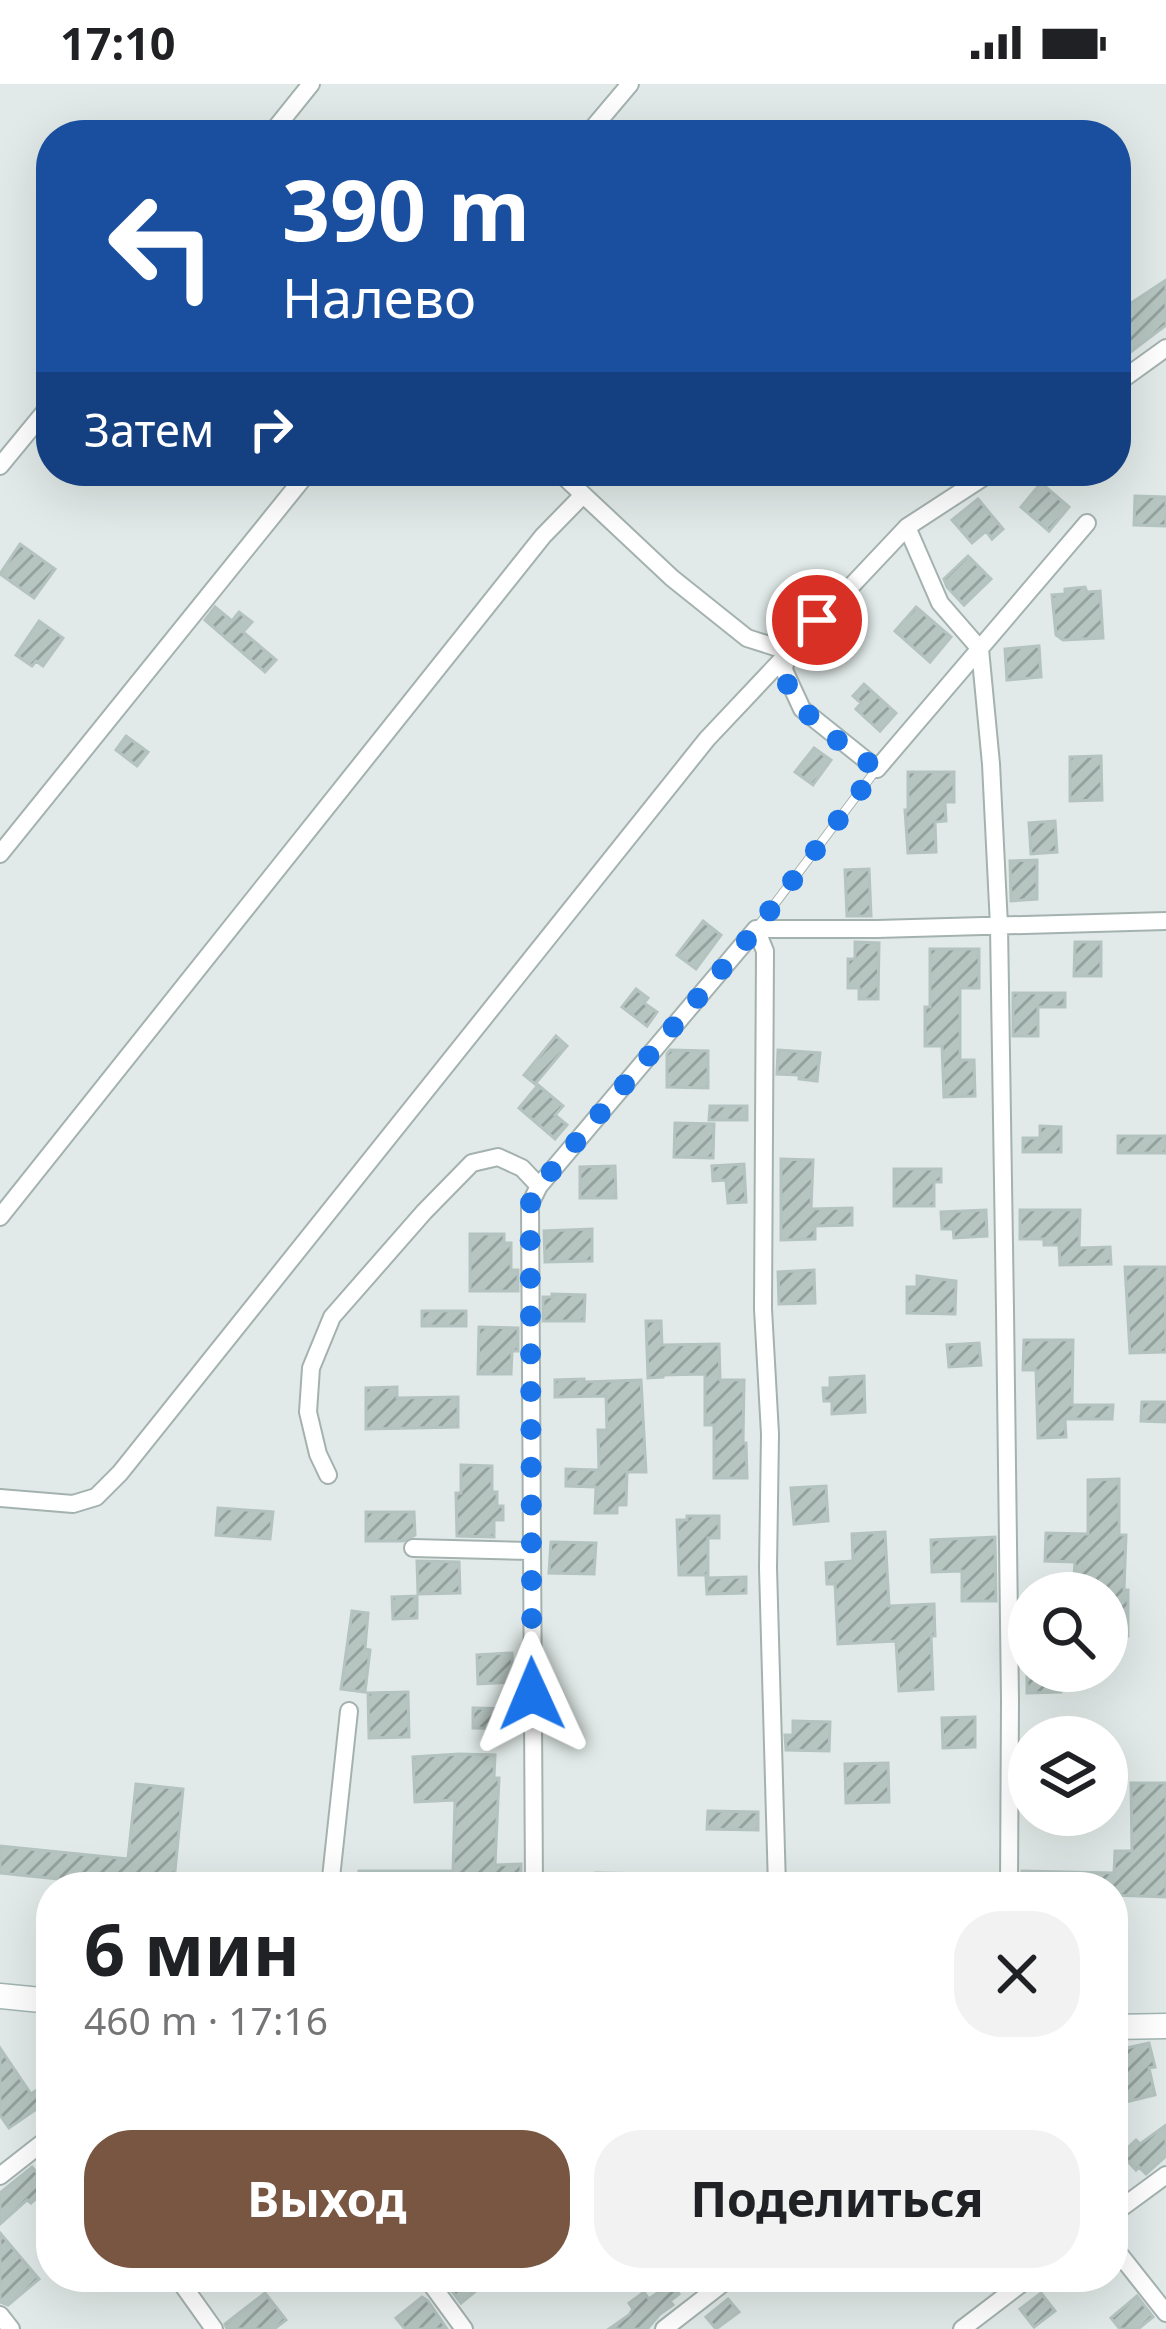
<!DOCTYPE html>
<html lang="ru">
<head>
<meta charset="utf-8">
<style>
  body { margin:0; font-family:"Noto Sans",sans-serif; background:#f2f2f2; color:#202124; height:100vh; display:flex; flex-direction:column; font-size:45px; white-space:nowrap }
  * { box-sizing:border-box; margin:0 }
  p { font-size:39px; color:#757577 }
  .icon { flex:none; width:66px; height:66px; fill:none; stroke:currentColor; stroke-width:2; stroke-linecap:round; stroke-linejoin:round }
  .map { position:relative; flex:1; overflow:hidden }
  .side { position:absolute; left:36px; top:1788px; width:1092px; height:420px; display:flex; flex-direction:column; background:#fff; border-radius:48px; box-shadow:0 12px 48px #0002 }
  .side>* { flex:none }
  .guide { position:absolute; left:36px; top:36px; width:1095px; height:366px; border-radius:48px; box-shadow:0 12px 48px #0002; background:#1a4fa0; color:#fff; overflow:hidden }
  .controls { position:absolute; left:1008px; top:1488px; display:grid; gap:24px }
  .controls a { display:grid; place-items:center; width:120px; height:120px; border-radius:50%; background:#fff; box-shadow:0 12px 48px #0002; font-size:60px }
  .pin { position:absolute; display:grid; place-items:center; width:102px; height:102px; color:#fff; margin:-51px; border:6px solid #fff; border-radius:50%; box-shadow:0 3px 12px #0007 }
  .me { position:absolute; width:132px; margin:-66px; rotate:359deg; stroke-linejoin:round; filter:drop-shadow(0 0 9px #0008) }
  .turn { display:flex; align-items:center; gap:42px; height:252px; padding:0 48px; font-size:54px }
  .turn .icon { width:156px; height:156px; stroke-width:2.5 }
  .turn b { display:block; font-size:84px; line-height:102px }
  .then { display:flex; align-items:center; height:114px; padding:0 48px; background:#0003; gap:24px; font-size:45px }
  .round { display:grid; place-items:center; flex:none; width:126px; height:126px; border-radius:48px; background:#f2f2f2 }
  .headline { display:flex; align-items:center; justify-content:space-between; height:204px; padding:0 48px }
  h1 { font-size:72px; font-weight:700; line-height:90px }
  .button { display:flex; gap:24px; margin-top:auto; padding:24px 48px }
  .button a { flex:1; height:138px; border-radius:48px; background:#795641; color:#fff; font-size:48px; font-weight:700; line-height:138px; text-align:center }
  .button a+a { background:#f2f2f2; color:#202124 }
  .status { display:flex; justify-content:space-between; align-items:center; height:84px; padding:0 60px; background:#fff; direction:ltr }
  .status svg { height:33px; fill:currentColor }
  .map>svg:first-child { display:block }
  .building { fill:url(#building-hatch); stroke:#b4c3bf; stroke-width:3 }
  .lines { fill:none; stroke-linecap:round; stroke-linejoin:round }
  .lane-casing { stroke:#a4b2af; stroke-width:10 }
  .street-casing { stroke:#a4b2af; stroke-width:20 }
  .secondary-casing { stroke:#a1b5b1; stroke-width:27 }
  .lane { stroke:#fff; stroke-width:8 }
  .street { stroke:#fff; stroke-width:16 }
  .secondary { stroke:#fff; stroke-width:24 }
  .route { stroke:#1a73e8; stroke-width:21; stroke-dasharray:0 37.8 }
</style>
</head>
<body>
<div class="status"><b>17:10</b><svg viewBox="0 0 49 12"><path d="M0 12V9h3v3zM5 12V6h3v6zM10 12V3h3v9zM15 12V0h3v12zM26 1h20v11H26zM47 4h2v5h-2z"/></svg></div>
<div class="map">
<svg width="1166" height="2245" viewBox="0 0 1166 2245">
  <defs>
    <pattern id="building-hatch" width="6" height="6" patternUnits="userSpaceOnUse" patternTransform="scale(3)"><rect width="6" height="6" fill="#b7c5c1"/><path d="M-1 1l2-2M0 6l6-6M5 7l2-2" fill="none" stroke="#94a19e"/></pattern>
  </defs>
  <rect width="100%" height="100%" fill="#e1eae8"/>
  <!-- building -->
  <path class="building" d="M1166 196V241L1116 279V229Z
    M1041 399 1069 423 1049 447 1021 423Z
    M1135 412 1166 413V442L1134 441Z
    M978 415 1003 445 992 455 986 447 972 459 952 436Z
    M20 460 55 485 34 514 0 490Z
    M968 472 991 495 964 521 947 503 944 495Z
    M1085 503 1087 508 1100 507 1103 554 1063 556 1056 551 1052 511 1065 510V505Z
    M215 523 232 537 239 528 252 538 243 548 276 576 265 588 205 536Z
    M916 523 951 553 930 578 895 547Z
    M39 537 63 554 43 582 36 577 32 582 16 571Z
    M1039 562 1041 593 1007 596 1005 565Z
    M864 600 896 629 880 647 856 625 861 619 853 612Z
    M126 652 148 668 137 682 116 666Z
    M814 664 831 676 813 701 795 688Z
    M1101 672 1102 716 1070 717V673Z
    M908 688H954V718H945L946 737 935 738 936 768 908 769 905 726H908Z
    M1055 737 1057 768 1031 770 1029 739Z
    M1037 776V815L1011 817 1010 777Z
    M869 785 871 832H847L845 786Z
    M703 837 721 851 696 885 677 871Z
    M855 858 879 859 878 915H859V904H848V875H855Z
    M1075 858H1101V892H1074Z
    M930 865H979V904H960V976H974L975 1012 944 1013 942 962H925V923H930Z
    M636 905 648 914 644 919 657 928 647 942 622 923Z
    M1013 909H1065V923H1038V952H1013Z
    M556 952 567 962 535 1000 524 991Z
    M670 966 708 967V1004L667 1003V970Z
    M778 966 820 969 817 997 799 995V991L777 990Z
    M538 1001 563 1022 555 1031 567 1041 555 1055 519 1024Z
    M710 1022H747V1036H709Z
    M675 1039 714 1040 713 1074 674 1073Z
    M1040 1042 1061 1043V1068H1023V1054H1040Z
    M1118 1052H1166V1069H1118Z
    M781 1075 813 1076 811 1125 852 1124V1141L815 1142V1155L781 1156Z
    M744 1080 746 1118 728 1119 726 1096 713 1097 712 1082Z
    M615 1082 616 1114H580V1083Z
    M894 1085H941V1098H934V1122H894Z
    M986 1126 987 1152 954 1154 953 1145H942L941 1128Z
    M1020 1126H1080L1079 1164 1110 1163 1111 1180 1060 1181 1059 1161H1044V1155H1020Z
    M592 1145V1177L545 1178 544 1147Z
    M470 1150H504V1159H511V1186H518V1207H470Z
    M1125 1183H1165L1166 1268 1130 1269Z
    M814 1186 815 1219 779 1220 778 1188Z
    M917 1192 956 1197 955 1230 907 1229V1203H917Z
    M552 1210 585 1211 584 1237H543V1213H552Z
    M422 1227H466V1242H422Z
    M646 1237H661L662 1261 719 1260 720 1296H744L743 1359H746L747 1394H714V1341H705V1290L663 1291V1293L648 1294Z
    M479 1243 518 1244V1267H512L511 1290H478Z
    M1024 1256H1073L1072 1321H1113L1112 1335H1065L1066 1353 1038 1354 1036 1286H1023Z
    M979 1259 981 1281 949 1283 947 1261Z
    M864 1292 865 1328 832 1330V1317H824L823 1304H830V1294Z
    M584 1295V1298L641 1296 646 1388H627L626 1421H617V1429H595L596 1403 566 1402V1385L599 1386 598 1346H607L606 1312 555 1313V1296Z
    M397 1303V1314L458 1313V1343L366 1345V1304Z
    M1142 1318H1166V1338L1141 1337Z
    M461 1381 492 1382V1408H497V1422H503V1436H494V1453L457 1452 456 1409H461Z
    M1119 1395V1451H1126L1124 1506H1128V1552L1107 1553V1509H1082V1492H1074L1075 1478 1045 1477 1046 1449 1088 1450V1396Z
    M826 1402 828 1437 794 1440 791 1404Z
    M218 1424 273 1428 270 1455 216 1451Z
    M366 1428H414L415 1451 403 1457H366Z
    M687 1432H719V1454H708V1491H679L677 1436H687Z
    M885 1448 889 1522 934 1520 935 1552H931L933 1605 899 1607 896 1557 838 1560 835 1500H827L826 1479 853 1477 852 1450Z
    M995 1453 996 1517H962V1487L932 1488 931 1456Z
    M551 1458 596 1459 594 1490 549 1489Z
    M417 1477 459 1478 460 1509 418 1510Z
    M746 1493V1509L707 1510 706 1494Z
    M417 1512V1534L393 1535 392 1513Z
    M352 1527 368 1529 365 1565 370 1566 365 1608 341 1605Z
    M512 1569 513 1598 478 1600 477 1571Z
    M1027 1587H1052V1591H1061V1608L1027 1609Z
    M408 1608 409 1653 369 1654 368 1609Z
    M473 1624 520 1625V1645L473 1644Z
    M975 1633V1663L943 1664 942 1634Z
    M793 1637 830 1638 829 1667 786 1666 785 1651H793Z
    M459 1670 495 1671 494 1694H499L495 1781 521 1780V1803H509L508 1795H473L474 1803H358L359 1787H453L455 1716 415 1718 413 1673Z
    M888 1679 889 1718 846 1719 845 1680Z
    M1131 1699H1166V1813L1113 1811V1803H1022V1787L1114 1789 1115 1767H1132Z
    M136 1700 183 1705 174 1797 138 1793 137 1803 0 1789V1762L128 1775Z
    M708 1727 758 1728V1746L707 1745Z
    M596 1789 658 1790V1803H596Z
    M1149 1959 1155 1983 1149 1984 1155 2011 1122 2019 1120 2009 1113 2011V1967Z
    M0 1964 31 2010 44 2001 51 2011V2015L9 2044 0 2031Z
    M1166 2041V2072L1146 2090 1139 2083 1136 2086 1121 2070 1136 2056 1140 2060Z
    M32 2083 49 2103 31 2119 27 2116 0 2140V2109Z
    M0 2149 39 2195 8 2221 0 2218Z
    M457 2193H493L461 2219 447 2201Z
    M671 2199 679 2210 670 2217 673 2221 660 2230 647 2245H609L629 2231 633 2225 629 2219 644 2208 649 2215Z
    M265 2209 286 2236 274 2245H227L225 2240Z
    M1041 2209 1055 2227 1034 2243 1020 2225Z
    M1137 2212 1153 2233 1138 2245H1120L1111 2234Z
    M422 2213 428 2217 447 2245H405L396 2234Z
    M728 2215 739 2228 716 2245 706 2233Z"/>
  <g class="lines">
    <defs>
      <path id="lane" d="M758 842 876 686"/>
      <path id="street" d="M270 51 311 0
        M587 51 630 0
        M1116 300 1166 264
        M0 382 51 320
        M558 387 672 494 747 554 788 567
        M907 443 940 519 980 565 991 680 999 842 1005 1226 1010 1616 1009 1803
        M787 568 784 586 802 625 877 685 1087 439
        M0 770 309 387
        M756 845 765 867 763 1225 770 1350 768 1484 777 1803
        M756 845H877L1166 837
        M0 1133 543 452 583 411
        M328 1391 318 1370 308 1328 311 1284 332 1233 424 1128 472 1079 498 1073 522 1084 539 1102
        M0 1414 73 1420 96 1413 120 1389 707 655 907 443 993 387
        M413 1464 530 1467
        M330 1803 349 1627
        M534 1803 530 1120 539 1102 756 845
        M0 2092 51 2052
        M1113 2130 1166 2091
        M1113 2162 1166 2229
        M177 2193 214 2245
        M426 2193 464 2245
        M0 2231 11 2245
        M664 2245 731 2193
        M962 2245 1030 2193"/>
      <path id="secondary" d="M0 1912 51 1917
        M1113 1943 1166 1942"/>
    </defs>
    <!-- lane casing -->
    <use href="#lane" class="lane-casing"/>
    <!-- street casing -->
    <use href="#street" class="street-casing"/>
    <!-- secondary casing -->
    <use href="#secondary" class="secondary-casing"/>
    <!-- lane -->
    <use href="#lane" class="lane"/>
    <!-- street -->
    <use href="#street" class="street"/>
    <!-- secondary -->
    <use href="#secondary" class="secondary"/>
  </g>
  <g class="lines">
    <!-- route -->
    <path class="route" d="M532 1610 530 1120 539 1102 756 845 877 685C847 663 771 616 786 572 791 558 807 546 817 536"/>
  </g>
</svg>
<div class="controls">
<a><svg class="icon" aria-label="search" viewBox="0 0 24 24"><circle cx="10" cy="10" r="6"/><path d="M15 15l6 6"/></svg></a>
<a><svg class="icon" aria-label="layers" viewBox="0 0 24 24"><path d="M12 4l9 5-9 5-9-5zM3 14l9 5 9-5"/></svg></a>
</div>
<div class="pin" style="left:817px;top:536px;background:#d93025"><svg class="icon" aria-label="arrive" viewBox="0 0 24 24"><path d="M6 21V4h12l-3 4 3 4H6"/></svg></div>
<svg class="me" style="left:532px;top:1610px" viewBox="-20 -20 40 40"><path d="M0-17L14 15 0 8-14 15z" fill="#1a73e8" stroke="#fff" stroke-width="4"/></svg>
<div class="guide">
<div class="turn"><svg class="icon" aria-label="left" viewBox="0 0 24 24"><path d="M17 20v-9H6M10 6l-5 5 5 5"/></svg><div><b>390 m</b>Налево</div></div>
<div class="then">Затем<svg class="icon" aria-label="right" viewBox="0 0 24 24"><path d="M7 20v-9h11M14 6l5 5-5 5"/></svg></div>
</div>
<section class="side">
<div class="headline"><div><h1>6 мин</h1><p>460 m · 17:16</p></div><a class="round"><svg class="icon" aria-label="close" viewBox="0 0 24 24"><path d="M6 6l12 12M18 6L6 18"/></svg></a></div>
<div class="button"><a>Выход</a><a>Поделиться</a></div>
</section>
</div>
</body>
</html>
